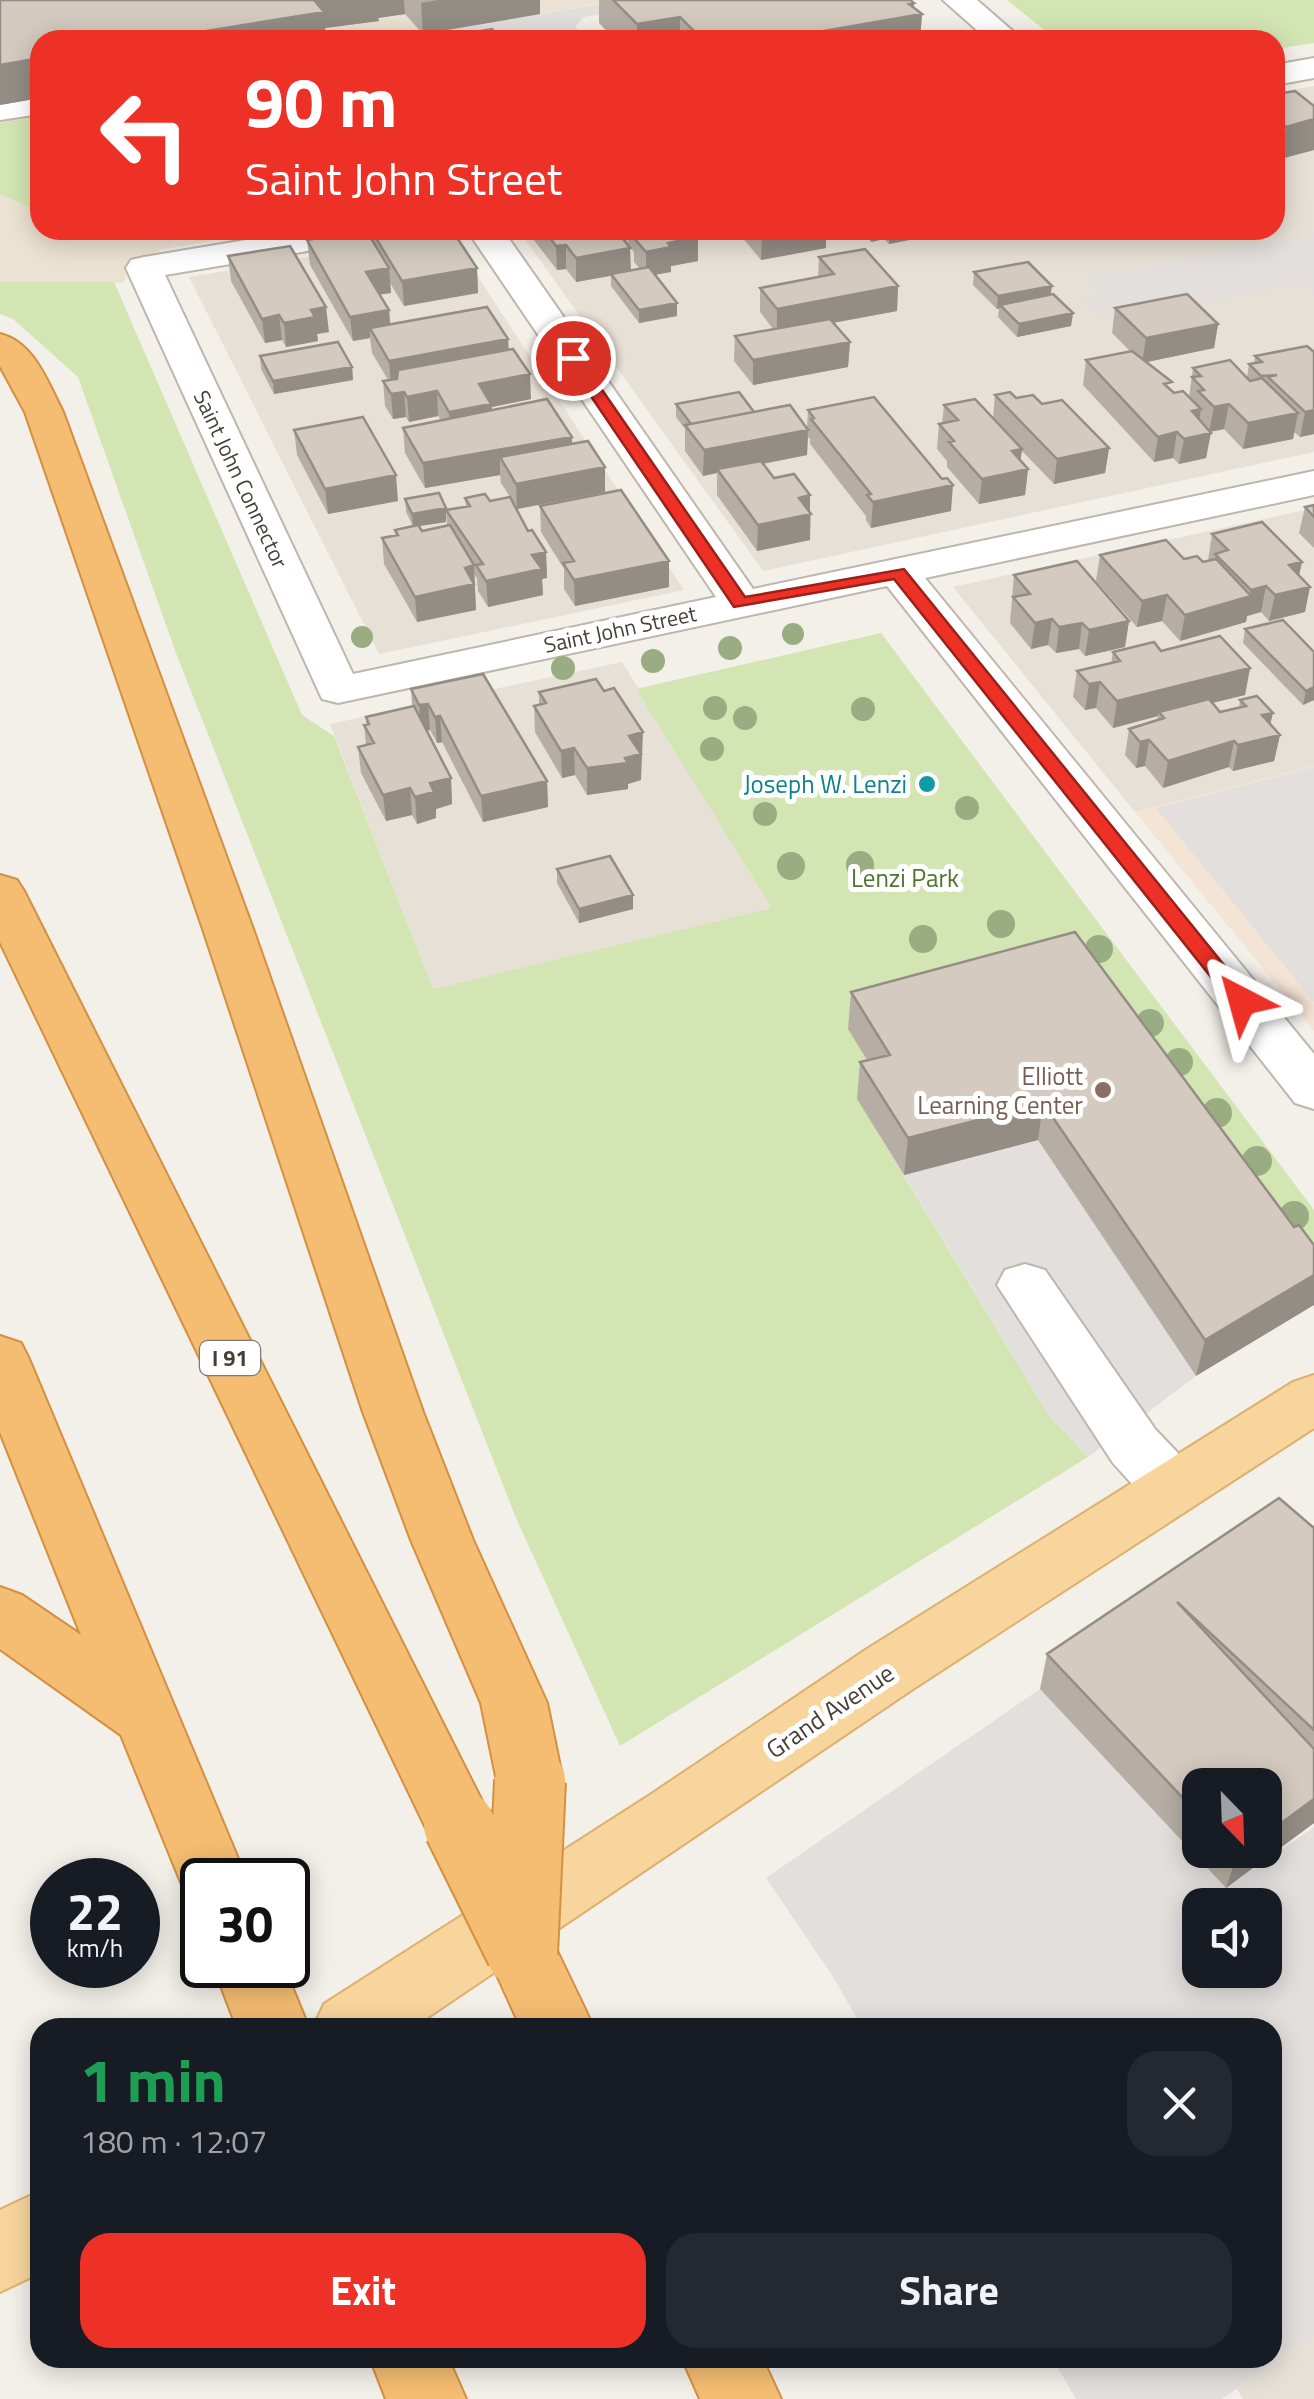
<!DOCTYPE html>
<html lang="en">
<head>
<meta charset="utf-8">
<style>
  body { margin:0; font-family:"Titillium Web",sans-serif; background:#242831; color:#f1f3f6; height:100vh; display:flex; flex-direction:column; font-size:38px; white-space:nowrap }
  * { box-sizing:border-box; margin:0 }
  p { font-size:32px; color:#9ea1a6 }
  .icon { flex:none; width:55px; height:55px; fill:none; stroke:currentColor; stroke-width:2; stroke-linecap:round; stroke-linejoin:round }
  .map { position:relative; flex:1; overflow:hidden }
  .drawer { position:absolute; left:30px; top:2018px; width:1252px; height:350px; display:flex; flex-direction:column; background:#171b24; border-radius:30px; box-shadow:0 5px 25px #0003 }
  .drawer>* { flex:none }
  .top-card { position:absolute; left:30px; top:30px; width:1255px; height:210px; border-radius:30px; box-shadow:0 5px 25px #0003; background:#ed3126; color:#fff; overflow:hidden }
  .needle { width:65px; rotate:157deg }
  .buttons { position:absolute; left:1182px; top:1768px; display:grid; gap:20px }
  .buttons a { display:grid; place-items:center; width:100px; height:100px; border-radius:20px; background:#171b24; box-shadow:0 5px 25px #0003; font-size:50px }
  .speed { position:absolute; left:30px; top:1858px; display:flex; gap:20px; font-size:50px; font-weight:700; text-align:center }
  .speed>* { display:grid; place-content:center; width:130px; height:130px; border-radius:50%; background:#171b24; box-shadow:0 5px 25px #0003; line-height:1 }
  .speed small { font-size:25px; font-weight:400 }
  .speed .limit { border:5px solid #111; border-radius:15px; background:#fff; color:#111 }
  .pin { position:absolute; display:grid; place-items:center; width:85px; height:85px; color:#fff; margin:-42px; border:5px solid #fff; border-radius:50%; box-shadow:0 2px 10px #0007 }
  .me { position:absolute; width:110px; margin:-55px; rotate:321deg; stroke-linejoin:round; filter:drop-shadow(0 0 8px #0008) }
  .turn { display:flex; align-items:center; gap:35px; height:210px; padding:0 50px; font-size:45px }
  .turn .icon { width:130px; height:130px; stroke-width:2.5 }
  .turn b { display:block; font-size:70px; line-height:85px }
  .round { display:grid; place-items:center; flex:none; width:105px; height:105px; border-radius:30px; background:#242831 }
  .head { display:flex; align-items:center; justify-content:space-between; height:170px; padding:0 50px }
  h1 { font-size:60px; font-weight:700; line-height:75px; color:#1e9e55 }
  .action { display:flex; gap:20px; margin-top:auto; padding:20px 50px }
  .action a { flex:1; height:115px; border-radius:30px; background:#ed3126; color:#fff; font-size:40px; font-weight:700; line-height:115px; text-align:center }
  .action a+a { background:#242831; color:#f1f3f6 }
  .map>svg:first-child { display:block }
  .residential { fill:#e7e0d7 }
  .commercial { fill:#f4e4d5 }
  .education { fill:#ece2d3 }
  .green { fill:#d4e5b4 }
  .parking { fill:#e2dfdd; fill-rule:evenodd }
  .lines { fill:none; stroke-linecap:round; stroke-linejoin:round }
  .minor-casing { stroke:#beb6ac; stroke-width:4 }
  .major-casing { stroke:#ddb16d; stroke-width:4 }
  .highway-casing { stroke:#d49042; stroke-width:4 }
  .minor { fill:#fff; fill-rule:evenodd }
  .major { fill:#f8d59d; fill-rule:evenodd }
  .highway { fill:#f5bd72; fill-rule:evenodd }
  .highway-bridge-casing { stroke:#d49042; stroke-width:74; stroke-linecap:butt }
  .highway-bridge { stroke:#f5bd72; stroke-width:70 }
  .tree { fill:#99ac82 }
  .wall { fill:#b6aea4; fill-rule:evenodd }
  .shaded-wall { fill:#948d86 }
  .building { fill:#d4cabf; stroke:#948d86; stroke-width:2.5 }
  .route { fill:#ed3126; stroke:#9a2019; stroke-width:2.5 }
  .culture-dot { fill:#0f9aa8; stroke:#fff; stroke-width:4 }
  .education-dot { fill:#8d6e63; stroke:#fff; stroke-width:4 }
  .labels { text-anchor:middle; stroke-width:10; stroke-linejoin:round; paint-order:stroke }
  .far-street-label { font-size:22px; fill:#463f38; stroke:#fff }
  .shield { fill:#fff; stroke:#7e7974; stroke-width:2.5 }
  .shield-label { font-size:22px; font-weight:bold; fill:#463f38 }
  .culture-label { font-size:25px; fill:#0d838f; stroke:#fff; text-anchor:end }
  .park-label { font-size:25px; fill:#50752e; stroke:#fff }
  .education-label { font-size:25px; fill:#785e54; stroke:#fff; text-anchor:end }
  .street-label { font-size:25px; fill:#463f38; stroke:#fff }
</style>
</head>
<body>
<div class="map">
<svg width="1314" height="2399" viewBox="0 0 1314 2399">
  <rect width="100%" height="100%" fill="#f3efe9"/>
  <!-- residential -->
  <path class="residential" d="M1314 86V452L763 571 518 230H1275V93Z
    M449 233 684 590 379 654 189 277Z
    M1314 508V766L1135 812 953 587Z
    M622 662 773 908 433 989 330 724Z
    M1314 2335V2399H1243L1237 2389Z"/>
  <!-- commercial -->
  <path class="commercial" d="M1314 766V1031L1135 812Z"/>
  <!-- education -->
  <path class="education" d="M0 0H621L382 40H40V230H270L161 250 129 270 123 283 0 282Z"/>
  <!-- green -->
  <path class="green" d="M1007 0H1314V43L1275 49V40H1057Z
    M40 116V212L0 194V123Z
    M0 282H114L302 715 334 736 433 989 772 908 636 689 881 633 1314 1210V1297L849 1029 886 1092 858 1100 1048 1414 1088 1457 620 1746 516 1518 176 653 78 377 13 319 0 314Z"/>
  <!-- parking -->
  <path class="parking" d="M622 0H693L584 17 575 27 588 40H387Z
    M1314 234V294L1301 283 1127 318 1101 316 1082 298 1100 294 1084 278Z
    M1314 767V1002L1156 808Z
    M1038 1140 1196 1376 1088 1457 1048 1414 904 1175Z
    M1040 1689 1226 1888 1314 1827V2335L1222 2399H1076L1052 2358H1272V2028L862 2027 832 1975 766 1878ZM1200 1905H1265V1970H1200Z"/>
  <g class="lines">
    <defs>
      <path id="minor" d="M943 0H977L1023 40H988Z
        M1314 58V78L1275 85V65Z
        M40 94V114L0 120V100Z
        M305 230H385L379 237 367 241 165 275 353 674 716 597 467 230H503L753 589 1314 471V495L925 578 1314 1054V1109L1295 1103 887 586 338 703 322 699 126 268 131 260 144 257Z
        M1025 1264 1045 1270 1155 1429 1195 1471 1203 1488 1195 1505 1173 1513 1151 1505 1113 1463 997 1285 1005 1270Z"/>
      <path id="major" d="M1314 1375V1428L913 1689 412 2028H313L324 2004 650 1795 867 1649 1293 1382Z
        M40 2191V2273L0 2292V2210Z"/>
      <path id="highway" d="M0 334C34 342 48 383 63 412L253 929 423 1412 473 1540 547 1703 563 1781 554 1802 530 1811 506 1802 497 1781 481 1703 411 1540 363 1412 203 929 25 412 0 366Z
        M0 875 17 880 24 891 483 1803 493 1825 483 1847 459 1856 435 1847 0 942Z
        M0 1336 21 1343 29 1359 247 1880H202V1908L189 1902 121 1735 0 1649V1587L22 1595 81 1635 0 1432Z
        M522 1920 547 1930 594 2028H521L487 1953 497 1930Z
        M213 1965H283L309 2028H237Z
        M370 2358H448L466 2399H386Z
        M682 2358H762L781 2399H700Z"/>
    </defs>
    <!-- minor casing -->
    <use href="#minor" class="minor-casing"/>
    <!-- major casing -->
    <use href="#major" class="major-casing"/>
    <!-- highway casing -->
    <use href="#highway" class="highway-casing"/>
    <!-- minor -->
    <use href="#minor" class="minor"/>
    <!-- major -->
    <use href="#major" class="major"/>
    <!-- highway -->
    <use href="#highway" class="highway"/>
    <defs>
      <path id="highway-bridge" d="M459 1825 521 1950
        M522 1953 530 1781"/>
    </defs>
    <!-- highway-bridge casing -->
    <use href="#highway-bridge" class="highway-bridge-casing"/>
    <!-- highway-bridge -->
    <use href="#highway-bridge" class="highway-bridge"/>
  </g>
  <!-- trees -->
  <g class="tree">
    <circle cx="793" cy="634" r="11"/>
    <circle cx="362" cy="637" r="11"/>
    <circle cx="730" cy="648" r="12"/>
    <circle cx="653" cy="661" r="12"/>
    <circle cx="563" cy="668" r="12"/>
    <circle cx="715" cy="708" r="12"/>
    <circle cx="863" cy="709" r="12"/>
    <circle cx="745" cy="718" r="12"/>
    <circle cx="712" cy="749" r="12"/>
    <circle cx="967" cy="808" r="12"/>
    <circle cx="765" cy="814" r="12"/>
    <circle cx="860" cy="865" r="14"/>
    <circle cx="791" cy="866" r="14"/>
    <circle cx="1001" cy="924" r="14"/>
    <circle cx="923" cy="939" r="14"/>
    <circle cx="1099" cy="949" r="14"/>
    <circle cx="1150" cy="1023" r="14"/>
    <circle cx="1179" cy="1062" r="14"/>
    <circle cx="1217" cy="1113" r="15"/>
    <circle cx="1257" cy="1161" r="15"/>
    <circle cx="1294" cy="1216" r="15"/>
  </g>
  <!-- wall -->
  <path class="wall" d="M0 0H540V14L423 34 405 14 378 18 379 21 325 28 327 40H40V98L0 105Z
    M599 0H910L914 3 913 7 922 14 920 40H615L599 23Z
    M1275 94 1314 106V150L1280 159 1275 155Z
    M371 230 477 268 478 293 404 306 390 283 391 293 380 294 389 310 390 325 509 350 531 399 492 407V410L572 437V444L605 467V492L517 509 528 531 546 552 547 578 542 579 543 595 488 607 478 591 477 579 474 574 476 610 417 622 384 564 382 538 395 535V530L413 526 406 512 405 499 446 508V522L419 526 422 531 447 525 446 510 466 506 465 498 490 501 510 497 501 483 500 475 425 488 405 453 403 428 441 420 438 416 409 422 406 417 393 419 385 406 383 381 388 380 372 353 370 338 353 341 310 265 307 240H372Z
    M533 230H622L626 235 631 270 639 268 634 262V252L628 245V230H692L698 237V261L671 266V272L655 275 677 303V316L639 323 611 286V276L576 282 566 269 557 270 533 239Z
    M736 230H826V248L761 260Z
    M860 230H920L919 238 889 244 884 239 871 242Z
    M228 256 329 332 317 334 318 341 286 347 282 340 265 343 231 281Z
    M819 257 898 286 897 311 833 323 850 342 848 367 753 385 734 361 735 336 773 329 760 312V288L818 277Z
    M974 272 1051 294 1073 313 1071 326 1017 337 998 317 999 309H997L973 285Z
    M1115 308 1218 324 1214 348 1147 362 1174 393 1189 397 1193 368 1247 377 1249 364H1254L1255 356 1307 346 1314 434 1300 437 1294 432 1293 439 1243 449 1224 429 1210 432 1206 458 1179 464 1173 458 1154 462 1083 385 1086 360 1130 351 1112 333Z
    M260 356 352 367 353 380 274 394 261 369Z
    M995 395 1042 404 1109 448 1105 473 1054 484 1022 451 1020 460 1028 469 1025 495 979 504 947 467V461L937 449 939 424H942L944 405 993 418Z
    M676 404 754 412 807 427 808 410 951 511 871 528 866 520V516L810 444V439L808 437 807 455 763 464 774 478 811 514 810 540 757 551 717 495V473L703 476 685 451V429L676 417Z
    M294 430 398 501 328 514 297 455Z
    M1314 505V548L1299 533 1305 507Z
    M540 506 669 587 575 606 564 589V569L541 532Z
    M1212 534 1302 562 1299 575 1305 612 1269 621 1261 612 1247 616 1246 622 1180 641 1162 621 1137 627 1096 581 1100 555 1184 559 1203 562 1208 561Z
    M1014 575 1129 621 1125 647 1085 656 1079 649 1056 653 1048 645 1031 649 1010 623Z
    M1245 629 1314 700 1303 705 1243 643Z
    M1161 651 1250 668 1245 695 1212 703 1220 712 1239 708 1240 700 1270 724 1280 735 1274 761 1233 771 1229 767 1163 788 1145 766 1136 768 1125 755 1129 729 1157 720 1158 716 1113 728 1096 708 1085 710 1073 697 1077 671 1111 663 1113 652Z
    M411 689 547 781 548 807 483 822 442 742 437 743 430 730 427 731 451 778 452 804 436 809V818L417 824 412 815 386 821 361 773 358 747 366 745 364 725H366V717L412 706Z
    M539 692 643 759H641V780L628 784V789L587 795 575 775 562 778 535 732 534 706 539 705Z
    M557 869 633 909 579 923 557 883Z
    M851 992 1294 1227 1196 1376 1038 1140 904 1175 857 1099 860 1062 867 1060 848 1029Z
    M1314 1528V1823L1226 1888 1040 1689 1047 1654ZM1200 1785 1265 1850H1200Z"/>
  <!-- shaded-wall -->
  <path class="shaded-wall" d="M309 0H404L405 14 378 18 379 21 325 28 327 40H151Z
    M438 0H540V14L423 34 421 3Z
    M914 3 913 15 922 14 920 40H777Z
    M680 17V40H637V24Z
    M40 58V98L0 105V65Z
    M1314 119V150L1280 159 1286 127Z
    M794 230H826V248L761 260 762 236Z
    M871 230H885L884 239 871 242Z
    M890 230H920L919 238 889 244Z
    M951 230H964L963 233 951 235Z
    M626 235V249L630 248 631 272 576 282V258L621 236Z
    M698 237V261L671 266V272L646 276V252L668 243Z
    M566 245V269L557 270 556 246Z
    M389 268 391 293 369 296 366 272Z
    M477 268 478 293 404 306 402 281Z
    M898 286 897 311 777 333V309Z
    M1052 286 1050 299 1000 305 999 309H997L998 296Z
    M677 303V316L639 323V310Z
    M326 307 329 332 317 334 318 341 286 347 284 323 311 310Z
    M389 310 391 334 370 328V338L353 341 350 317Z
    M1073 313 1071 326 1017 337 1019 324Z
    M279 315 282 340 265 343 262 319Z
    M1218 324 1214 348 1142 363 1146 338Z
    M508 339 510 364 391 386 389 361Z
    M850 342 848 367 753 385V360Z
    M352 367 353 380 274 394 273 381Z
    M530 374 531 399 492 407 493 430 451 437 449 412 479 384Z
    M437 391 438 416 409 422 407 397Z
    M404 392 406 417 393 419 391 394Z
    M1229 404 1224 429 1209 432 1214 407Z
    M1201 409 1197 434 1192 411Z
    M1314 410V434L1300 437 1305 412Z
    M1298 413 1293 439 1243 449 1248 423Z
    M808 430 807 455 720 472 717 469V473L703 476 704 450Z
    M1177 432 1173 458 1154 462 1158 437Z
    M1211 433 1206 458 1179 464 1184 439Z
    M572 437V462L500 457V475L425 488 423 463Z
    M1109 448 1105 473 1054 484 1057 459Z
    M1022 449 1019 471 1028 469 1025 495 979 504 982 479 1012 451Z
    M605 467V492L517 509 516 484Z
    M396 475 398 501 328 514 325 489Z
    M953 485 951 511 871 528 873 502Z
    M810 495V540L757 551 758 525 799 498Z
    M446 508V522L413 527 412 514Z
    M546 552 547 578 542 579 543 595 488 607 486 581 532 555Z
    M669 561V587L575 606 574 580Z
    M1302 562 1296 588 1289 565Z
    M474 565 476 610 417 622 415 597 465 568Z
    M1266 586 1261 612 1247 616 1246 622 1180 641 1185 615 1250 596 1251 590Z
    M1310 587 1305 612 1269 621 1275 595Z
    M1167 595 1162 621 1137 627 1142 601Z
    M1052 619 1048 645 1031 649 1035 623Z
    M1129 621 1125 647 1085 656 1089 630Z
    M1082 623 1079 649 1056 653 1059 627Z
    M1250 668 1245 695 1162 715 1159 712 1158 716 1113 728 1117 701Z
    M1100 682 1096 708 1085 710 1089 684Z
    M1314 687V700L1303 705 1306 691Z
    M428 704 430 730 421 732 419 705Z
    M1273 713 1267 738 1280 735 1274 761 1233 771 1238 745 1262 715Z
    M440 716 442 742 437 743 435 717Z
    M643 732 641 780 628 784V789L587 795V768L629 736Z
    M1149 740 1145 766 1136 768 1140 742Z
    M1234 741 1229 767 1163 788 1168 761Z
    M574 748 575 775 562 778 561 751Z
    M451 778 452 804 436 809V818L417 824 415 797 430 783Z
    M547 781 548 807 483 822 481 796Z
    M410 788 412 815 386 821 383 795Z
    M633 895V909L579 923V909Z
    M1043 1103 1038 1140 904 1175 908 1138Z
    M1314 1275V1305L1196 1376 1205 1340Z
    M1314 1799V1823L1226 1888 1237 1855 1244 1850H1265V1835Z"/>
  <!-- building -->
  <path class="building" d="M0 0H314L324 12 151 40H40V58L0 65Z
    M613 0H910L914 3 909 4 922 14 777 39 778 40H703L680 17 637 24Z
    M492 29 501 40H429Z
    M1295 91 1314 106V119L1286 127 1275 118V94Z
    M366 230 389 268 366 272 389 310 350 317 307 240Z
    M371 230H452L477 268 402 281Z
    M544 230H622L626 235 621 236 630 248 576 258 566 245 556 246Z
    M635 230H692L698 237 668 243 671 247 646 252 634 238 641 237Z
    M757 230H794L762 236Z
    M290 246 326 307 311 310 315 317 284 323 279 315 262 319 228 256Z
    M865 249 898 286 777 309 760 288 834 274 819 257Z
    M1028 262 1052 286 998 296 974 272Z
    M649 267 677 303 639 310 611 274Z
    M1053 294 1073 313 1019 324 1000 305Z
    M1187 294 1218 324 1146 338 1115 308Z
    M487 307 508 339 389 361 370 328Z
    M830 319 850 342 753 360 735 336Z
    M338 342 352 367 273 381 260 356Z
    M1307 346 1314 352V410L1305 412 1268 377 1277 375 1261 376 1249 364 1262 362 1255 356Z
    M513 349 530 374 479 384 491 404 449 412 437 391 407 397 404 392 391 394 383 381 397 379 398 370Z
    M1132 351 1172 382 1164 384 1174 393 1183 391 1201 409 1192 411 1211 433 1184 439 1177 432 1158 437 1086 360Z
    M1230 360 1250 381 1262 378 1298 413 1248 423 1229 404 1214 407 1198 391 1204 390 1192 377 1201 376 1193 368Z
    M739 392 754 412 691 424 676 404Z
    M1010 392 1016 398 1033 395 1042 404 1062 400 1109 448 1057 459 995 395Z
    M874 397 942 479 947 478 953 485 873 502 867 495 871 494 811 419 814 418 808 410Z
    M547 399 572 437 423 463 403 428Z
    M975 399 1022 449 1012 451 1028 469 982 479 949 442 954 441 939 424 958 420 944 405Z
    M790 405 808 430 704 450 685 425Z
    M363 417 396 475 325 489 294 430Z
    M588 441 605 467 516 484 500 457Z
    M761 461 774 478 794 474 810 495 799 498 811 514 758 525 717 469Z
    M621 490 669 561 574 580 563 563 574 561 540 506Z
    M439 493 446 508 412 514 405 499Z
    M485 494 490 501 510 497 528 531 532 530 546 552 532 555 542 569 486 581 476 565 483 564 446 510 470 506 465 498Z
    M1314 505V517L1305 507Z
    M1262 522 1302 562 1289 565 1310 587 1275 595 1266 586 1251 590 1215 554 1228 550 1212 534Z
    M418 525 422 531 450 525 474 565 465 568 474 584 415 597 382 538 398 535 395 530Z
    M1166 540 1184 559 1197 556 1203 562 1216 559 1251 596 1185 615 1167 595 1142 601 1100 555Z
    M1077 561 1129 621 1089 630 1082 623 1059 627 1052 619 1035 623 1013 597 1030 594 1014 575Z
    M1283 620 1314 652V687L1306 691 1245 629Z
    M1220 636 1250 668 1117 701 1100 682 1089 684 1077 671 1120 661 1113 652 1154 642 1161 651Z
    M483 674 547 781 481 796 440 716 435 717 428 704 419 705 411 689Z
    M596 679 604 691 614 688 643 732 629 736 641 754 625 758 628 763 587 768 574 748 561 751 534 706 546 703 539 692Z
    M1257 696 1273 713 1262 715 1280 735 1238 745 1234 741 1168 761 1149 740 1140 742 1129 729 1164 718 1159 712 1209 699 1220 712 1246 706 1240 700Z
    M414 706 451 778 430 783 434 792 415 797 410 788 383 795 358 747 374 743 364 725 369 724 366 717Z
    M610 856 633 895 579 909 557 869Z
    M1075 932 1294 1227 1299 1225 1314 1245V1275L1205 1340 1043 1103 908 1138 860 1062 890 1055 851 992Z
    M1279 1498 1314 1528V1730L1177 1602 1314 1749V1799L1265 1835V1785H1200V1816L1047 1654Z"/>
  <!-- route -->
  <path class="route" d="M567 355H578L745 597 904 569 1249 996 1252 1001 1249 1006H1234L894 579 734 607 565 358Z"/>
  <!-- markers -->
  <circle class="culture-dot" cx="927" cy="784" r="10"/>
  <circle class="education-dot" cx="1103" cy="1090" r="10"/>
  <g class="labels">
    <!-- far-street labels -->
    <g class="far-street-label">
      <text transform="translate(241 479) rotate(65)" y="8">Saint John Connector</text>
      <text transform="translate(620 629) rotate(-12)" y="8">Saint John Street</text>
    </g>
    <!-- shield labels -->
    <rect class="shield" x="200" y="1341" width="60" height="34" rx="8"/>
    <g class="shield-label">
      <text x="230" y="1366">I 91</text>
    </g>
    <!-- culture labels -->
    <g class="culture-label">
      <text x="907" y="793">Joseph W. Lenzi</text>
    </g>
    <!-- park labels -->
    <g class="park-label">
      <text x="905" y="887">Lenzi Park</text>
    </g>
    <!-- education labels -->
    <g class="education-label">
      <text x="1083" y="1085">Elliott<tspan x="1083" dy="29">Learning Center</tspan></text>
    </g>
    <!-- street labels -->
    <g class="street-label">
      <text transform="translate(830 1711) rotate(-34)" y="9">Grand Avenue</text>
    </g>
  </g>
</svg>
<div class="buttons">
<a><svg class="needle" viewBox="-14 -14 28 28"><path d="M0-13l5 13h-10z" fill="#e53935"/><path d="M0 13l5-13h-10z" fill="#9ea1a6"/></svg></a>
<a><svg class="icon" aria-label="sound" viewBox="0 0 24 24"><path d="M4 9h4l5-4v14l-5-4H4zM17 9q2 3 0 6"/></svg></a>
</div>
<div class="speed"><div>22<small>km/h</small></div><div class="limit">30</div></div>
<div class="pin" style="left:573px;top:358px;background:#d93025"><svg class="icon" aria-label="arrive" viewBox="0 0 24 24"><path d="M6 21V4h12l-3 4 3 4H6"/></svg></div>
<svg class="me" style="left:1242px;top:1001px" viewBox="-20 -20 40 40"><path d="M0-17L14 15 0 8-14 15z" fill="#ed3126" stroke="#fff" stroke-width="4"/></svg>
<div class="top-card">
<div class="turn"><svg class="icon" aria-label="left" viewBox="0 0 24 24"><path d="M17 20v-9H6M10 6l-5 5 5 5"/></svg><div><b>90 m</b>Saint John Street</div></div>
</div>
<section class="drawer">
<div class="head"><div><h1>1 min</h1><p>180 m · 12:07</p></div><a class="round"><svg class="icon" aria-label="close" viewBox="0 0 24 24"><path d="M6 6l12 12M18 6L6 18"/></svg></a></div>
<div class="action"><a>Exit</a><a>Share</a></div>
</section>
</div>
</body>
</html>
